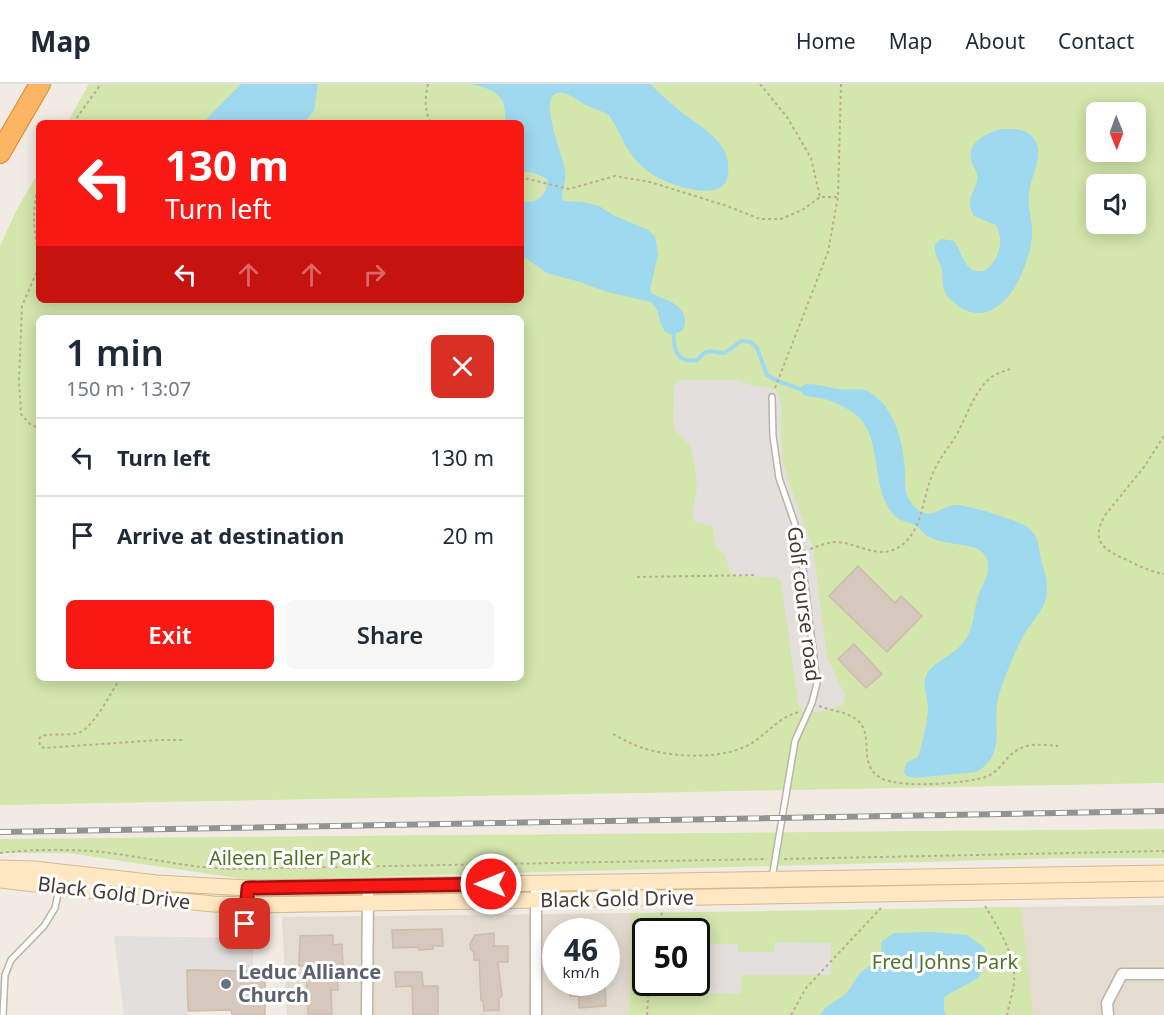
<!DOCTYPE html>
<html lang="en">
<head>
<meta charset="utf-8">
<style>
  body { margin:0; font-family:"Noto Sans",sans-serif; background:#f6f6f7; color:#1f2937; height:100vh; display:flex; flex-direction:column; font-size:22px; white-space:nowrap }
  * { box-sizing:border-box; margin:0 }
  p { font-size:20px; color:#747a83 }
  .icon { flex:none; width:33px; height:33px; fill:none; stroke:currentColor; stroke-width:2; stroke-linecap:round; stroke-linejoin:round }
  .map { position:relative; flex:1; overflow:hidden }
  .details { position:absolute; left:36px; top:231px; width:488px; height:366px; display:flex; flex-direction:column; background:#fff; border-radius:9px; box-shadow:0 3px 15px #0003 }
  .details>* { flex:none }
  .guide { position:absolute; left:36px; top:36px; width:488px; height:183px; border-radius:9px; box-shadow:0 3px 15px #0003; background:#f81814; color:#fff; overflow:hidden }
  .needle { width:39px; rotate:179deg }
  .buttons { position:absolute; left:1086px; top:18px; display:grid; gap:12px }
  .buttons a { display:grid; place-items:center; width:60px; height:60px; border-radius:9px; background:#fff; box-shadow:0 3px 15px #0003; font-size:30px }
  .speed { position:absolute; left:542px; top:834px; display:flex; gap:12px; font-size:30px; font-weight:700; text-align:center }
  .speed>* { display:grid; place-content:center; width:78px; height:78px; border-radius:50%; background:#fff; box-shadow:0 3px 15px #0003; line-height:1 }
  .speed small { font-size:15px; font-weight:400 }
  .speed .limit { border:3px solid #111; border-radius:9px; background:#fff; color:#111 }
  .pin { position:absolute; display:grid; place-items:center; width:51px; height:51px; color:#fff; margin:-26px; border-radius:12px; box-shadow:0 3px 9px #0006 }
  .me { position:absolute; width:66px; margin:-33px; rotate:270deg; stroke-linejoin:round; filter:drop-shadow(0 0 4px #0008) }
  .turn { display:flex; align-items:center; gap:21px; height:126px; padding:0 30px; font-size:27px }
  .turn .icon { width:78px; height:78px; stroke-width:2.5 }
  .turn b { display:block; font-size:42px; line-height:51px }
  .lanes { display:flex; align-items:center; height:57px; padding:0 30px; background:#0003; justify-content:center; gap:30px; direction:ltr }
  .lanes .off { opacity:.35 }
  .round { display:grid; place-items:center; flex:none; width:63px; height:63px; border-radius:9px; background:#f6f6f7 }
  .overview { display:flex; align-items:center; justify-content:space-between; height:102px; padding:0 30px }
  h1 { font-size:36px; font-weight:600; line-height:45px }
  .action { display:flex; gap:12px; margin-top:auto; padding:12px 30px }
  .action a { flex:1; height:69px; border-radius:9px; background:#f81814; color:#fff; font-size:24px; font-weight:600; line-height:69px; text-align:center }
  .action a+a { background:#f6f6f7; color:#1f2937 }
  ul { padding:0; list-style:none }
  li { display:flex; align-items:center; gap:18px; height:78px; padding:0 30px; border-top:2px solid #e0e1e3 }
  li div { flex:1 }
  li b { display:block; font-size:22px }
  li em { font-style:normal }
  header { display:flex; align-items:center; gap:36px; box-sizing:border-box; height:84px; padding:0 30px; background:#fff; border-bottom:2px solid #e0e1e3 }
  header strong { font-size:28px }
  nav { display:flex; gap:33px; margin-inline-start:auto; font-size:21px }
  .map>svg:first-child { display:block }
  .residential { fill:#e5dcd1; fill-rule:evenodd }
  .green { fill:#d3e6ac; fill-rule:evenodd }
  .parking { fill:#e2dfdc }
  .water { fill:#9fd9ef }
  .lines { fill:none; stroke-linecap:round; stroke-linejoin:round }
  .stream { stroke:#9fd9ef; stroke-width:4 }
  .building { fill:#d6c8bc; stroke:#cdbcac; stroke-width:1.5 }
  .lane-casing { stroke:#bdb2a6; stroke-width:8 }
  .street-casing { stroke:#bdb2a6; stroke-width:13 }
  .secondary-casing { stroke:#d2b993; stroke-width:17 }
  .highway-casing { stroke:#db8734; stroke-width:22 }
  .path { stroke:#beab97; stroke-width:2; stroke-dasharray:3 3; stroke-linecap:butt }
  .lane { stroke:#fff; stroke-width:5 }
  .street { stroke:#fff; stroke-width:10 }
  .secondary { stroke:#fee7c1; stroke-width:15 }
  .highway { stroke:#fcb563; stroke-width:20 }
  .rail-casing { stroke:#939393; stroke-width:6 }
  .rail { stroke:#fff; stroke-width:4; stroke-dasharray:11; stroke-linecap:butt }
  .route-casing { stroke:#a1100d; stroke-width:15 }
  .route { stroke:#f81814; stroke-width:10 }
  .worship-dot { fill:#6b7280; stroke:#fff; stroke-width:2 }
  .labels { text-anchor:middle; stroke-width:6; stroke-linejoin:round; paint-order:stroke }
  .street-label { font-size:20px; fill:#433b34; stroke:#fff }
  .park-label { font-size:20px; fill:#4f7428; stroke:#fff }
  .worship-label { font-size:20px; font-weight:bold; fill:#5b616d; stroke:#fff; text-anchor:start }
</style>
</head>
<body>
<header>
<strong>Map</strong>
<nav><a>Home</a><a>Map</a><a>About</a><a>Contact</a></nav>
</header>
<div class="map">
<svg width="1164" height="931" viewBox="0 0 1164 931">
  <rect width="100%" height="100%" fill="#f1ebe3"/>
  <!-- residential -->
  <path class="residential" d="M1164 821V931H1028L1021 823Z
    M631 829 629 931H287L282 833ZM555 848H606V898H555Z"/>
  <!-- green -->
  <path class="green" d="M89 0H1164V699L0 721V162L16 127 39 87V216H520V39H67ZM1096 28H1136V68H1096ZM1096 100H1136V140H1096ZM39 234H520V594H39Z
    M1164 745V774H1062L250 796 68 769H0V755Z
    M1021 823 1033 931H629L631 829ZM645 848H696V898H645Z"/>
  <!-- parking -->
  <path class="parking" d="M681 296H739L753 302 770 303 779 310 781 319V357L783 376 789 399 813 463 827 573 845 611 844 618 841 621 823 627 804 630 798 619 781 497 775 493 735 492 730 488 725 471 716 462 712 442 695 438 693 435 692 428 697 405 695 383 690 361 676 347 673 338 674 301Z
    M114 852 253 854V887H187V931H124Z
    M775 858 831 859V891H742L741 910 676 909V899L696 898V859L738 860V868H774Z"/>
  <!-- water -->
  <path class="water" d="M241 0H318L314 27 304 39H204L207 34Z
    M471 0H650C661 11 673 21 685 31 698 40 715 51 723 64 728 72 729 82 728 91 724 121 668 101 652 90 627 74 624 54 609 31 602 27 595 25 588 22 580 18 572 11 563 9 533 3 564 74 565 86 567 95 562 105 562 114L564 117 583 118 599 122 613 131 648 146 655 153 658 170 650 206 652 210C669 216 692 224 683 246 677 250 672 251 665 248L660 238 658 227 651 218 607 208 580 198 547 189 521 171V117C535 121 549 111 547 95L534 89 521 87 520 39H505C507 11 496 6 471 0Z
    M1001 45C1012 45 1024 44 1032 52 1047 69 1030 92 1029 110 1027 124 1033 137 1032 151 1029 189 996 258 951 216 940 206 944 195 941 182 938 174 934 170 935 160L942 155 954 157C961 166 963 181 973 186 988 193 999 173 1000 160 1001 154 999 147 996 141L974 132C965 115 973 112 977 97 979 90 974 85 972 79 965 59 986 49 1001 45Z
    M806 300C817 300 827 303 838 305 849 307 859 303 869 308 895 322 903 359 905 386 905 397 904 408 910 417 914 425 921 428 928 430 938 429 945 422 954 421 966 420 1023 437 1031 446 1039 454 1039 465 1041 476 1046 491 1050 504 1044 520 1039 531 1030 540 1024 551 1015 567 1003 596 998 614 992 642 1007 671 976 688L914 694 906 692 904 687 907 678 918 673C922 661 928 637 928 624 928 613 922 602 926 592 933 577 951 573 961 561 976 546 972 528 979 510 982 501 988 494 988 484 989 475 985 470 978 465 962 459 943 460 929 453 923 450 920 444 915 441 908 437 900 438 894 431 869 404 884 352 855 330 846 323 832 317 821 314 815 313 809 313 803 311L801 303Z
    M932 848 967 851 985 864 984 884 978 894 944 913V926L946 931H820L825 924 846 910 860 889 882 873 881 858 894 849Z"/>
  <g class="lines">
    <!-- stream -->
    <path class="stream" d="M674 246C673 262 675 280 697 276 710 262 708 269 725 269L741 257 751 258 757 264 767 291 780 298 803 306"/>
  </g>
  <!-- building -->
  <path class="building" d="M858 482 895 519 901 512 922 532 887 568 829 512Z
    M854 560 882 590 866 604 838 575Z
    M442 845 443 862H433V865L419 866 418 863 393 864 392 846Z
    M494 849V862H508V878H498L502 912 499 914V926L484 927 483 916H481L479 876H474V868L471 866 470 860 475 851Z
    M333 851V861L342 860 343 882H337L338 906H331L332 930H308L306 882H299L300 852Z
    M187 886 265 887V931H232L231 926 188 927Z
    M395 888H422L423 902H438V931H413L412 902 396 903Z
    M569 898H585V902L605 901 606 922 579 924V912H570Z"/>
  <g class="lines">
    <defs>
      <path id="lane" d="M772 313 773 352 779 394 795 440 801 468 817 599 812 619 795 657 772 794
        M3 931 5 891 11 876 44 842 55 824 59 805"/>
      <path id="street" d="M367 931 368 802
        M536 931V799
        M1108 931 1107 919 1122 890H1164"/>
      <path id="secondary" d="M0 784 34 785 157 799 248 804 1164 789
        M0 796 151 814 214 820 247 821 1164 805
        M243 854 248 813"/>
      <path id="highway" d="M0 69 40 0"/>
    </defs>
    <!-- lane casing -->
    <use href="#lane" class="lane-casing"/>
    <!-- street casing -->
    <use href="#street" class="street-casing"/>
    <!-- secondary casing -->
    <use href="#secondary" class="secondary-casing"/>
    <!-- highway casing -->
    <use href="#highway" class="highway-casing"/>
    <!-- path -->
    <path class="path" d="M428 0C425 13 424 27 431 39
      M760 0 787 33 811 74 820 113
      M73 39 101 0
      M520 93 569 105 615 92 650 98 727 122 760 135H781L804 125 820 113H838
      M39 99C32 124 33 145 39 171
      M39 183 22 222 19 297 21 330 30 340 39 344
      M775 304 828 168 838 113 841 0
      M1164 352 1144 383 1106 430C1089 457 1104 466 1127 476 1139 482 1151 488 1164 490
      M810 465C819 462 827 458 837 458 857 459 879 476 899 463 922 449 922 417 931 394 937 377 948 365 957 350 966 333 973 312 986 298 992 291 1001 288 1010 285
      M637 493 756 491
      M120 594C112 607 93 645 78 649 66 652 53 649 41 652L39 655 40 662 44 664 160 656H184
      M819 622C831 627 846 627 857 636 876 651 855 682 883 695 902 704 968 700 988 692 995 689 1000 683 1005 677 1021 658 1034 660 1058 662
      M613 650C623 655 632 661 643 664 673 674 725 676 752 659 769 648 779 633 799 628
      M0 769C33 765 69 765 102 768 145 773 188 784 232 785L767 775
      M784 775 1164 767
      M985 822C998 843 1016 872 1014 898 1013 909 1009 920 1007 931
      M654 848 663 827
      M647 931 649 898
      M791 931 806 904 881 824"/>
    <!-- lane -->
    <use href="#lane" class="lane"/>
    <!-- street -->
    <use href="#street" class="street"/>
    <!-- secondary -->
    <use href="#secondary" class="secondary"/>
    <!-- highway -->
    <use href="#highway" class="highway"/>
    <defs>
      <path id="rail" d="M0 748 1164 727"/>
    </defs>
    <!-- rail casing -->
    <use href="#rail" class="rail-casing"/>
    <!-- rail -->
    <use href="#rail" class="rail"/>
  </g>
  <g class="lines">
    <defs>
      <path id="route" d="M245 840 248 804 491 800"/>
    </defs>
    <!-- route casing -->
    <use href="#route" class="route-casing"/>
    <!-- route -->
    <use href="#route" class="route"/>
  </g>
  <!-- markers -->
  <circle class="worship-dot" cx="226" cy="900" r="6"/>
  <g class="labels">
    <!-- street labels -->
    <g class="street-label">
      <text transform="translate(804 520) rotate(83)" y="7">Golf course road</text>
      <text transform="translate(114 809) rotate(7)" y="7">Black Gold Drive</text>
      <text transform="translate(617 815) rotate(-1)" y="7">Black Gold Drive</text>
    </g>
    <!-- park labels -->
    <g class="park-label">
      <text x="290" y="781">Aileen Faller Park</text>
      <text x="945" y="885">Fred Johns Park</text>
    </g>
    <!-- worship labels -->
    <g class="worship-label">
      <text x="238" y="895">Leduc Alliance<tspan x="238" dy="23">Church</tspan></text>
    </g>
  </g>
</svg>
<div class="buttons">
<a><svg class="needle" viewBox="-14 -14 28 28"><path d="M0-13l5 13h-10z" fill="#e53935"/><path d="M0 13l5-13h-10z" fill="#747a83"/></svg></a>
<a><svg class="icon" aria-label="sound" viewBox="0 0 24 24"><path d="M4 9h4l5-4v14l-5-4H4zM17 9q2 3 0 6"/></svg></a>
</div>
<div class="speed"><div>46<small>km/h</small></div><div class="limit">50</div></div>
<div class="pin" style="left:245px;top:840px;background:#d93025"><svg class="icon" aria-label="arrive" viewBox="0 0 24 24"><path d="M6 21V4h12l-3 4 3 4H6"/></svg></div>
<svg class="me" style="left:491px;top:800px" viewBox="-20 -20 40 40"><circle r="17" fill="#f81814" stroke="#fff" stroke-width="3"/><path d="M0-11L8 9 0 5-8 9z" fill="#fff"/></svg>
<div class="guide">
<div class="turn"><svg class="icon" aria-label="left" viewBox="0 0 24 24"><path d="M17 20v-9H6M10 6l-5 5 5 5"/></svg><div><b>130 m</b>Turn left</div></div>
<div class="lanes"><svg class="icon" aria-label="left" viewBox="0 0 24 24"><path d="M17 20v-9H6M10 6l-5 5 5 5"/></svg><svg class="icon off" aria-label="ahead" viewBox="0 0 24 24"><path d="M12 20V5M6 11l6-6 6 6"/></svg><svg class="icon off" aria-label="ahead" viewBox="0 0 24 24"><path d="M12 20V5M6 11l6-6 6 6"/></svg><svg class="icon off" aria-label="right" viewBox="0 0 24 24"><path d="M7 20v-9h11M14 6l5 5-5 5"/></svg></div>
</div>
<section class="details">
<div class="overview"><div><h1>1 min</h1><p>150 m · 13:07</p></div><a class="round" style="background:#d93025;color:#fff"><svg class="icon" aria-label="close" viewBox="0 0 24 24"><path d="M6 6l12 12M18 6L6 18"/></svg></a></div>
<ul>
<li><svg class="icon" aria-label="left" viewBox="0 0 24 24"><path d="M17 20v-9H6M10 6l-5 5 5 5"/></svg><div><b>Turn left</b></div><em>130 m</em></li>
<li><svg class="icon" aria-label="arrive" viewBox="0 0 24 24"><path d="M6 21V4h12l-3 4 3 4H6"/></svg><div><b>Arrive at destination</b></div><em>20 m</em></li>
</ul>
<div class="action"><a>Exit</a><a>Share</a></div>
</section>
</div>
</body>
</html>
